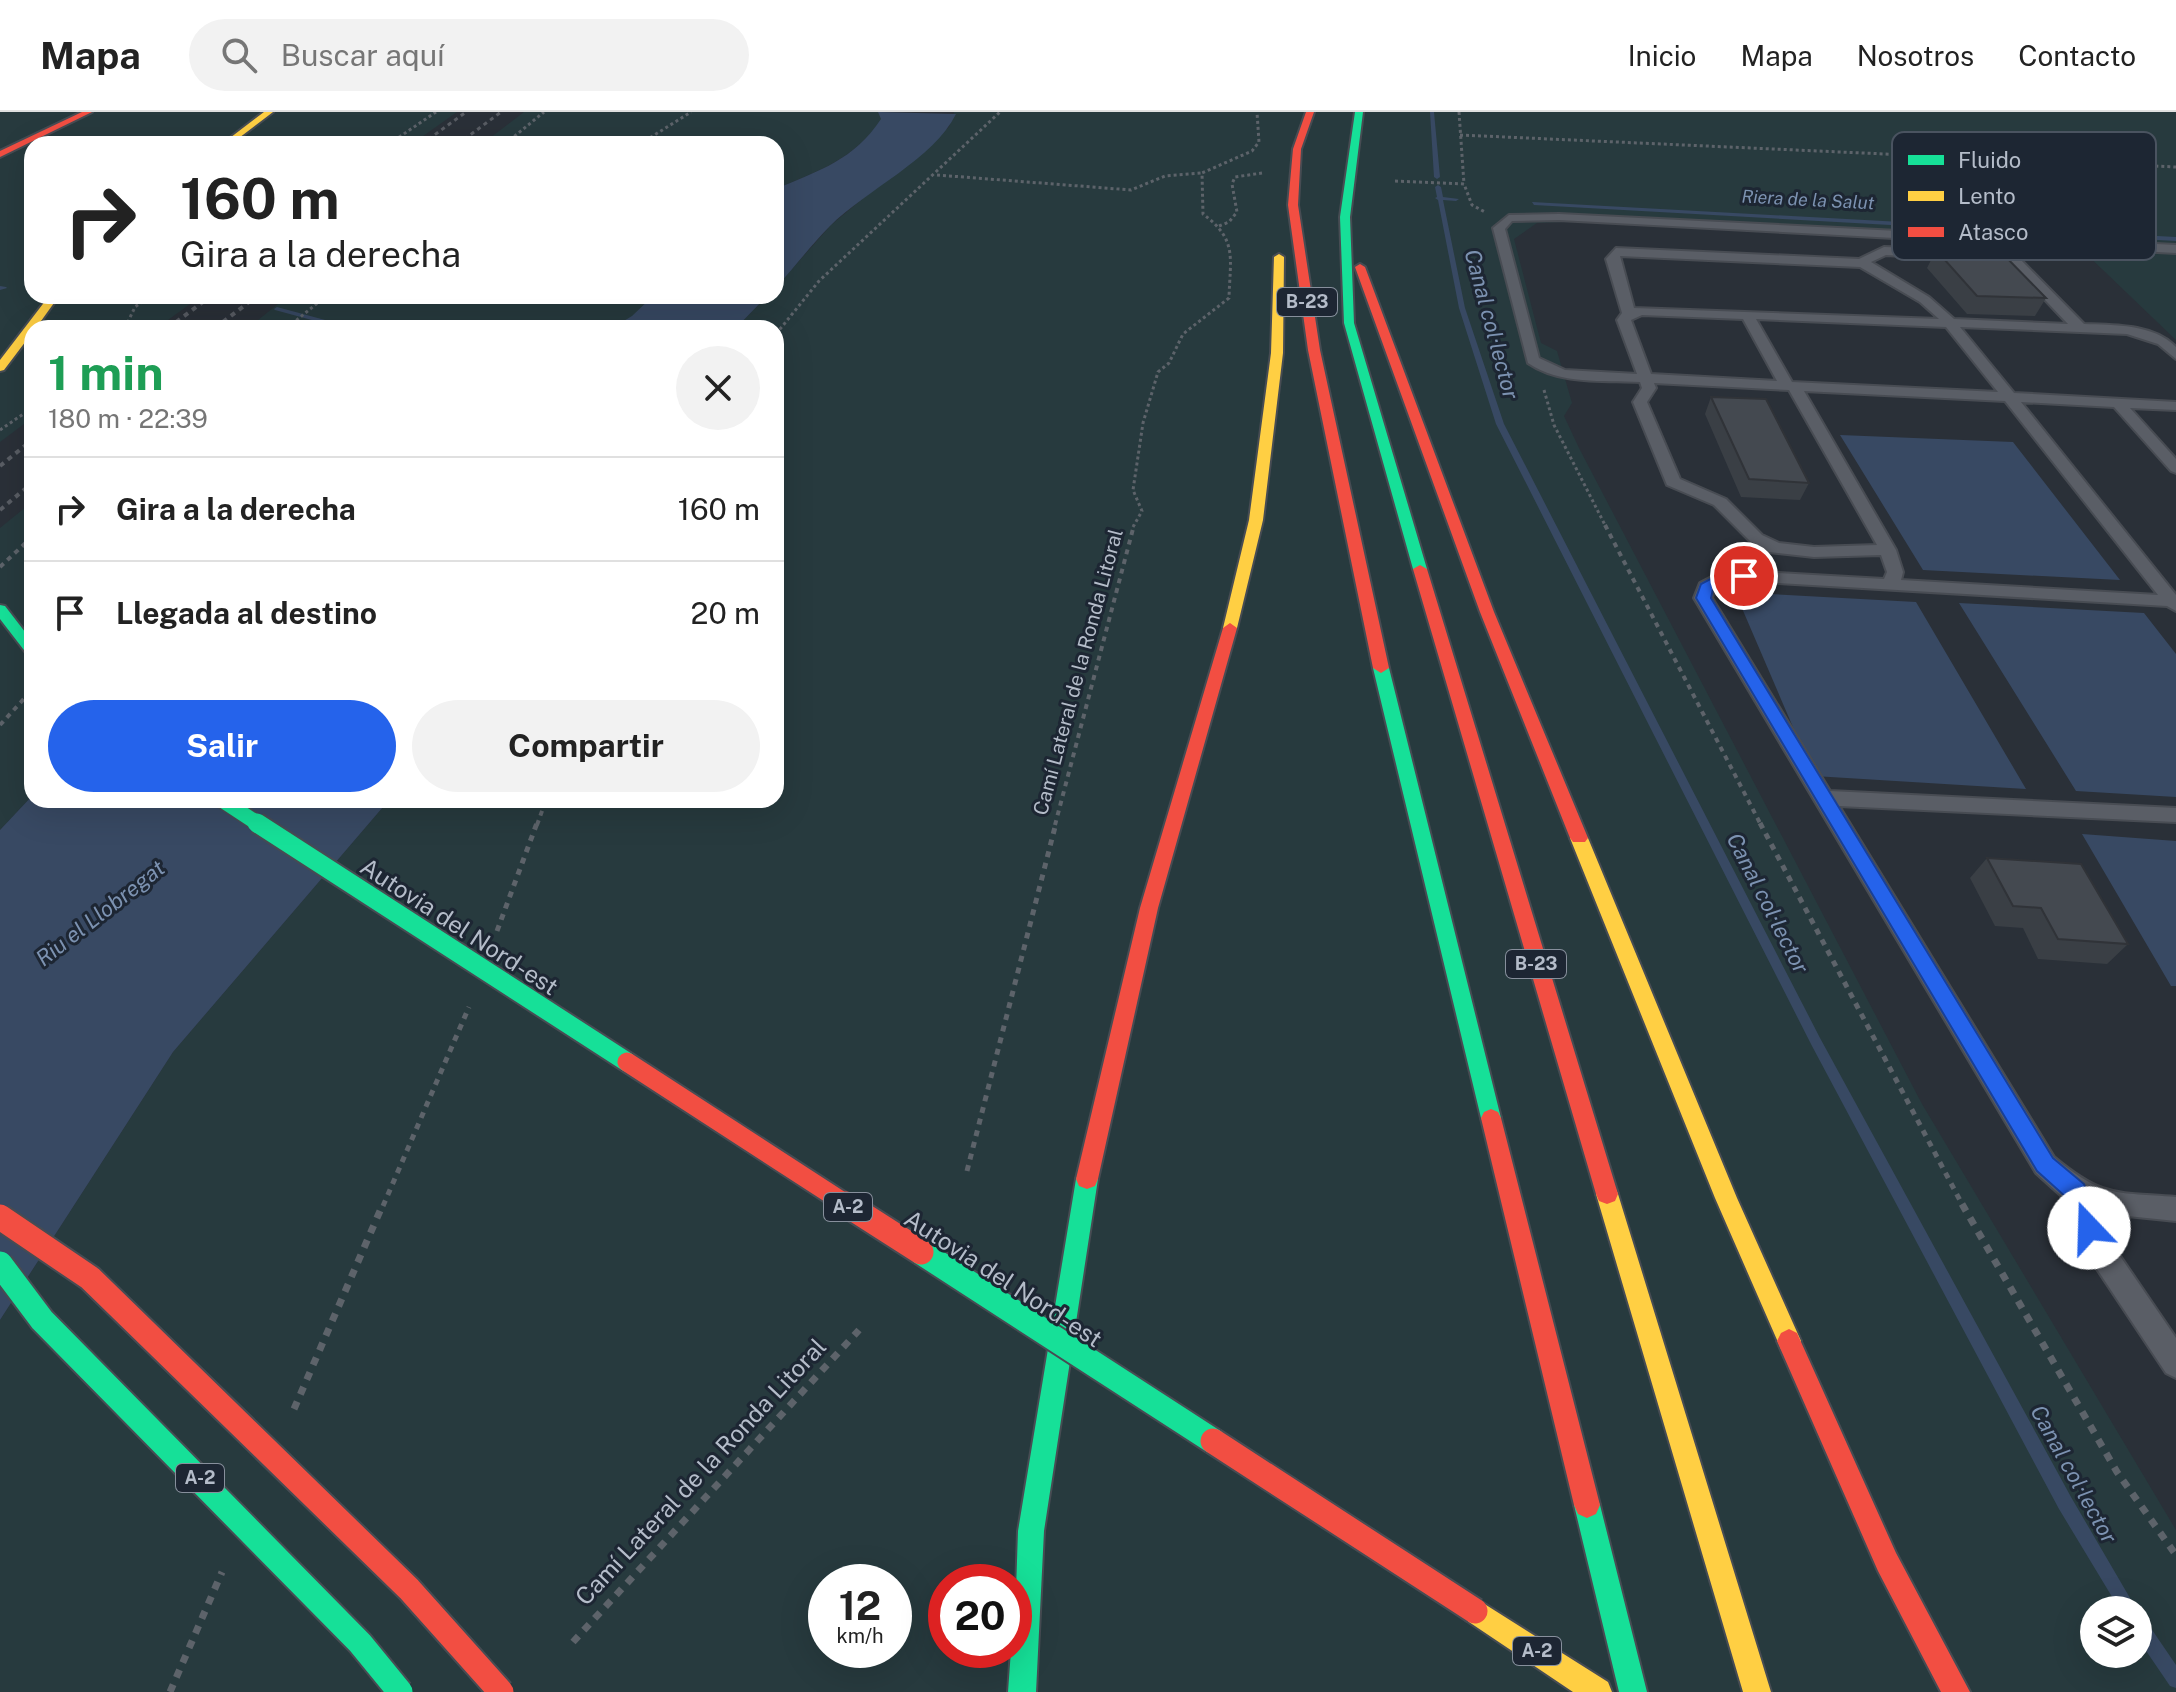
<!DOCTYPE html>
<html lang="es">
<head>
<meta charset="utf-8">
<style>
  body { margin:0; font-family:"Public Sans",sans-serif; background:#f2f2f2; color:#222; height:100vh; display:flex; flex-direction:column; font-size:30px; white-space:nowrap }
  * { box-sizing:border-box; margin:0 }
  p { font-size:26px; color:#767676 }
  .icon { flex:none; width:44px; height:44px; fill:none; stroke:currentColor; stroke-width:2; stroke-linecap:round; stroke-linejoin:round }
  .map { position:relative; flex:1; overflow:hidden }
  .sheet { position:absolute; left:24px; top:208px; width:760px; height:488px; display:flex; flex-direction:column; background:#fff; border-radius:24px; box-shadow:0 8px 32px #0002 }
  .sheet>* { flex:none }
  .top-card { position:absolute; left:24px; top:24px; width:760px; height:168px; border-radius:24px; box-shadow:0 8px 32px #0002; background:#fff; color:#222; overflow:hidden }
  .buttons { position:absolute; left:2080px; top:1484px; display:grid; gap:16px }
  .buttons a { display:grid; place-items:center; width:72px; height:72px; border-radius:50%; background:#fff; box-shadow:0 8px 32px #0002; font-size:40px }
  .speed { position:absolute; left:808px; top:1452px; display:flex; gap:16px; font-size:40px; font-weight:700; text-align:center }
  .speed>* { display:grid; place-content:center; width:104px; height:104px; border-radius:50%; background:#fff; box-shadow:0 8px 32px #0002; line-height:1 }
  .speed small { font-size:20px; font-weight:400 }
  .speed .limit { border:12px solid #d22; background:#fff; color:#111 }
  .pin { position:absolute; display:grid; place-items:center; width:68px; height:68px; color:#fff; margin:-34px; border:4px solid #fff; border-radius:50%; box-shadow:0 2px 8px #0007 }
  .me { position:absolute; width:88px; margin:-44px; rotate:339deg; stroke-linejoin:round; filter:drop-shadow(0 0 6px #0008) }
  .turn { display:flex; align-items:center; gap:28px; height:168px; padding:0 24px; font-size:36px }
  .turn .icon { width:104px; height:104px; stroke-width:2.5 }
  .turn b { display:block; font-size:56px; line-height:68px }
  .round { display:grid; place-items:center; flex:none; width:84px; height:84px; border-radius:42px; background:#f2f2f2 }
  .headline { display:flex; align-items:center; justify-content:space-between; height:136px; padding:0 24px }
  h1 { font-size:48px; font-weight:700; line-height:60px; color:#1e9e55 }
  .button { display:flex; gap:16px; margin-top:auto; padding:16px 24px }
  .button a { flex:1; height:92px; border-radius:48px; background:#2563eb; color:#fff; font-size:32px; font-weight:700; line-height:92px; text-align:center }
  .button a+a { background:#f2f2f2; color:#222 }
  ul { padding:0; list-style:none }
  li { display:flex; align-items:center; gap:24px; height:104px; padding:0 24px; border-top:2px solid #e0e0e0 }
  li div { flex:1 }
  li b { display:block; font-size:30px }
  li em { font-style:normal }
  header { display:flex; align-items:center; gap:48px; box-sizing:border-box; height:112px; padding:0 40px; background:#fff; border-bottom:2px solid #e0e0e0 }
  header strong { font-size:38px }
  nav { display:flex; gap:44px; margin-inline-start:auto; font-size:28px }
  .search { width:560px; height:72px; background:#f2f2f2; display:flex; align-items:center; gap:20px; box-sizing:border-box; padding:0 28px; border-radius:44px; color:#767676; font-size:30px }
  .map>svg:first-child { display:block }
  .green { fill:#273a3e; fill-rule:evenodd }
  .water { fill:#384963 }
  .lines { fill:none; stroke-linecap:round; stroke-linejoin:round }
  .stream { fill:#384963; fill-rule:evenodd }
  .lane-casing { stroke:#484c53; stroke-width:4 }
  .fast-casing { stroke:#474c53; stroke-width:4 }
  .slow-casing { stroke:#474c53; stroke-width:4 }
  .jam-casing { stroke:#474c53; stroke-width:4 }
  .path-far3 { stroke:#5d636a; stroke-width:3; stroke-dasharray:3 3; stroke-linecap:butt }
  .path-far2 { stroke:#5d636a; stroke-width:4; stroke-dasharray:5 5; stroke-linecap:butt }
  .path-far1 { stroke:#5d636a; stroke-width:5; stroke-dasharray:6 6; stroke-linecap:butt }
  .path { stroke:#5d636a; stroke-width:7; stroke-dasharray:8 8; stroke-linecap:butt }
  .lane { fill:#5a5e66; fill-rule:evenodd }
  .fast { fill:#16e098; fill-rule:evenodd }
  .slow { fill:#ffcf43; fill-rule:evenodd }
  .jam { fill:#f24e42; fill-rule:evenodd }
  .rail-far1 { stroke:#595d64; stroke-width:3; stroke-dasharray:4 4; stroke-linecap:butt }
  .rail { stroke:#595d64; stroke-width:4; stroke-dasharray:5 5; stroke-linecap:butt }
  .fast-bridge-far2-casing { stroke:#474c53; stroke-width:18; stroke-linecap:butt }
  .fast-bridge-far1-casing { stroke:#474c53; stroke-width:23; stroke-linecap:butt }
  .fast-bridge-casing { stroke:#474c53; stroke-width:29; stroke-linecap:butt }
  .jam-bridge-far1-casing { stroke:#474c53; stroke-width:23; stroke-linecap:butt }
  .jam-bridge-casing { stroke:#474c53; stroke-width:29; stroke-linecap:butt }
  .fast-bridge-far2 { stroke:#16e098; stroke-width:15 }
  .fast-bridge-far1 { stroke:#16e098; stroke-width:19 }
  .fast-bridge { stroke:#16e098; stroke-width:25 }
  .jam-bridge-far1 { stroke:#f24e42; stroke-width:19 }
  .jam-bridge { stroke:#f24e42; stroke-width:25 }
  .wall { fill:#3a3f45 }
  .building { fill:#444950; stroke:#303338; stroke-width:2 }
  .route { fill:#2563eb; stroke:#184099; stroke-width:2 }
  .labels { text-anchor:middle; stroke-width:6; stroke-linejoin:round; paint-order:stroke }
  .far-water-label { font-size:18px; font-style:italic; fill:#7c92b1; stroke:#1d2633 }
  .shield { fill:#1d2633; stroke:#878f9c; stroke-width:2 }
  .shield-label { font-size:18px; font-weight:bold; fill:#b4bcc9 }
  .street-label { font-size:20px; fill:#b4bcc9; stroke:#1d2633 }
  .water-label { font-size:22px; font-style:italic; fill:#7c92b1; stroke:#1d2633 }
  .near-street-label { font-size:24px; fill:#b4bcc9; stroke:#1d2633 }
  .key { fill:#1d2633; stroke:#4a5360; stroke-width:2 }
  .key-label { font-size:22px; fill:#b4bcc9 }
</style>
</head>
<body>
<header>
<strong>Mapa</strong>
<div class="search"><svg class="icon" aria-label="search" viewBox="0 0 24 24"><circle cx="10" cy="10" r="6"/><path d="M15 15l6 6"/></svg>Buscar aquí</div>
<nav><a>Inicio</a><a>Mapa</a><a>Nosotros</a><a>Contacto</a></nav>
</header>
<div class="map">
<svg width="2176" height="1580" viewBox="0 0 2176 1580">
  <rect width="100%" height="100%" fill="#2a3038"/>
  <!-- green -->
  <path class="green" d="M0 0H457L412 32H32V184H201L157 216H32V306L0 330Z
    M524 0H878L882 7C853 48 820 58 776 77V32H482Z
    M954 0H2176V228L2079 135 1586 109 1537 111 1514 127 1541 231 1557 239 1572 291 1564 304 1579 336 1922 992 2176 1418V1580H0V1208L173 940 389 688H776V216H736L767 184H776V175L831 113 949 15ZM826 1470H894V1538H826ZM946 1470H1014V1538H946ZM2094 1498H2138V1542H2094Z
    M288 184H653L632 205 612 216H490V210L448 212 443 216H248Z
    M32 390V684L0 718V416Z"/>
  <!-- water -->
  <path class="water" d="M878 0 956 2C934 47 866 78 830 114 811 133 795 155 776 175V77C820 58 854 48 881 7Z
    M653 184H767L736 216H612L632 204Z
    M1840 323 2013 330 2120 468 1923 458Z
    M1735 480 1916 490 2026 677 1814 664Z
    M1959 491 2144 501 2176 542V685L2076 679Z
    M32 684V688H389L173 940 0 1208V718Z
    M2082 722 2176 729V874H2171Z"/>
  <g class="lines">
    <!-- stream -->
    <path class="stream" d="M1430 0H1434L1440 65 1437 67 1434 65Z
      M1438 73 1441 75 1443 85 1459 87 1456 89 1443 88 1465 196 1504 312 1820 926 2071 1385 2137 1498H2120L2059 1397 1812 934 1496 312 1459 196 1438 88 1435 86 1437 85 1435 75Z
      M1532 90 2176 125V129L1534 93Z
      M0 174 6 175 7 176 0 178Z
      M105 184H132L183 188 186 190 183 192 108 186Z
      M277 195 351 215 352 216H341L275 198 274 197Z
      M2138 1504 2144 1506 2176 1553V1576L2170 1574 2138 1527Z"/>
    <defs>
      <path id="lane" d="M1559 102 2176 133V141L1559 108 1512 109 1505 117 1539 246 1565 258 1637 262 1617 208 1622 201 1606 147 1616 136 1859 147 1884 135 2000 139 2017 144 2084 212C2114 213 2154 212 2176 235V247L2158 232 2127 222 1960 215 2014 281 2176 290V298L2130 296 2176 347V361L2171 359 2114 295 2021 290 2176 483V499L2167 494 1728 468 1714 477 1712 486 1830 679 2176 696V710L1839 694 2054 1045C2103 1086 2115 1080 2176 1085V1109L2098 1101 2107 1125 2176 1226V1266L2166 1261 2087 1142 2066 1088 2036 1061 1694 486 1700 471 1725 458 1884 467 1887 460 1881 443 1814 445 1769 440 1750 429 1714 393 1667 373 1633 290 1642 276 1640 270C1603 268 1560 273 1528 251L1493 116 1509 103ZM1886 143 2009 150 2068 212 1954 207 1929 185 1871 150ZM1620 144 1860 155 1920 190 1939 207 1634 196ZM1642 203 1743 207 1777 269 1651 262 1631 208ZM1756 207 1946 215 1998 280 1792 270ZM1654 271 1789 278 1877 433 1814 435 1779 431 1762 423 1726 387 1680 367 1647 290 1656 276ZM1804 279 2005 289 2158 483 1901 468 1903 460 1896 438Z"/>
      <path id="fast" d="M1355 0H1363L1350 105 1354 211 1427 457 1420 461 1413 457 1344 211 1340 105Z
        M0 493 5 494 32 529V544L27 542 0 507Z
        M1381 551 1389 556 1501 1006 1498 1012 1491 1015 1484 1012 1481 1006 1373 556Z
        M1087 1057 1095 1060 1098 1067 1044 1419 1036 1580H1008L1011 1538H1014L1018 1419 1076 1067 1079 1060Z
        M1587 1380 1596 1384 1600 1393 1647 1580H1619L1574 1393 1578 1384Z"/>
      <path id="slow" d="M264 0H273L231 32H222Z
        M1279 142 1284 145 1283 241 1263 408 1237 516 1230 521 1223 516 1249 408 1271 241 1274 145Z
        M49 184H59L36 216H32V221L4 258 0 259V248Z
        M1579 720 1588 726 1737 1086 1801 1229 1797 1237 1789 1241 1781 1237 1715 1086 1570 726Z
        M1607 1072 1615 1075 1618 1082 1771 1580H1743L1596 1082 1599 1075Z
        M1475 1486 1608 1570 1612 1580H1573L1466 1508 1462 1499 1466 1490Z"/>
      <path id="jam" d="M82 0H92L0 45V39Z
        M1306 0H1314L1301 37 1298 93 1320 238 1389 556 1381 561 1373 556 1308 238 1288 93 1293 37Z
        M1360 152 1365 155 1494 500 1588 726 1585 730H1573L1570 726 1480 500 1355 155Z
        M1420 453 1427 457 1618 1082 1615 1089 1607 1092 1599 1089 1596 1082 1413 457Z
        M1230 511 1237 516 1158 796 1098 1067 1095 1074 1087 1077 1079 1074 1076 1067 1140 796 1223 516Z
        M1491 997 1498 1000 1501 1006 1600 1393 1596 1402 1587 1406 1578 1402 1574 1393 1481 1006 1484 1000Z
        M1789 1217 1797 1221 1896 1441 1970 1580H1941L1878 1459 1777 1229 1781 1221Z"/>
    </defs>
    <!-- lane casing -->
    <use href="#lane" class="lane-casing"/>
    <!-- fast casing -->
    <use href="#fast" class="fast-casing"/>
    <!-- slow casing -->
    <use href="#slow" class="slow-casing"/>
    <!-- jam casing -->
    <use href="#jam" class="jam-casing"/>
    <!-- path-far3 -->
    <path class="path-far3" d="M1459 0 1464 72
      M1460 23 2176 55
      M389 32 436 0
      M505 32 544 0
      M640 32 691 0
      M937 63 1131 78 1165 64 1202 61
      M1395 69 1464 72 1472 93 1485 100
      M1219 114 1229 110 1237 100 1232 72 1235 65 1262 61
      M125 216 135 195 150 184
      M287 216 326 184
      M776 222 819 169 1000 0
      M1544 278 1554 313 1606 415
      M0 318 32 296
      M1133 415 1142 399 1133 378 1143 311 1158 260 1169 251 1183 222 1229 186C1230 146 1238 128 1203 102L1202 61 1252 39 1259 30 1257 0"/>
    <!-- path-far2 -->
    <path class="path-far2" d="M1605 413 1761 713
      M0 455 32 425
      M0 613 32 578
      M537 713 546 688
      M1055 713 1134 413"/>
    <!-- path-far1 -->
    <path class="path-far1" d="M1760 711 1963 1094
      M497 819 537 711
      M967 1059 1056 711
      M383 1094 469 895"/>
    <!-- path -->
    <path class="path" d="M1962 1092 2117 1360 2176 1443
      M294 1297 383 1092
      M573 1530 859 1218
      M170 1580 222 1460"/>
    <!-- lane -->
    <use href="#lane" class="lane"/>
    <!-- fast -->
    <use href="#fast" class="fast"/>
    <!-- slow -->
    <use href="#slow" class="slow"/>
    <!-- jam -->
    <use href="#jam" class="jam"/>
    <!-- rail-far1 -->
    <path class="rail-far1" d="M422 32 466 0
      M458 32 501 0"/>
    <!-- rail -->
    <path class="rail" d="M168 216 211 184
      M215 216 257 184
      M0 354 32 328
      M0 398 32 371"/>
    <defs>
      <path id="fast-bridge-far2" d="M222 688 260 713"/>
      <path id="fast-bridge-far1" d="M257 711 627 950"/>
      <path id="fast-bridge" d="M921 1140 1213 1329
        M0 1152 42 1208 360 1531 400 1580"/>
      <path id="jam-bridge-far1" d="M627 950 849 1094"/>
      <path id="jam-bridge" d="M846 1092 921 1140
        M0 1105 90 1166 409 1477 501 1580
        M1213 1329 1475 1499"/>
    </defs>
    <!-- fast-bridge-far2 casing -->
    <use href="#fast-bridge-far2" class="fast-bridge-far2-casing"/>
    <!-- fast-bridge-far1 casing -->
    <use href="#fast-bridge-far1" class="fast-bridge-far1-casing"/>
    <!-- fast-bridge casing -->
    <use href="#fast-bridge" class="fast-bridge-casing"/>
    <!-- jam-bridge-far1 casing -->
    <use href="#jam-bridge-far1" class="jam-bridge-far1-casing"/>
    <!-- jam-bridge casing -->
    <use href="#jam-bridge" class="jam-bridge-casing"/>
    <!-- fast-bridge-far2 -->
    <use href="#fast-bridge-far2" class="fast-bridge-far2"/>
    <!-- fast-bridge-far1 -->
    <use href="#fast-bridge-far1" class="fast-bridge-far1"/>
    <!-- fast-bridge -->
    <use href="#fast-bridge" class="fast-bridge"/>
    <!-- jam-bridge-far1 -->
    <use href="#jam-bridge-far1" class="jam-bridge-far1"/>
    <!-- jam-bridge -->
    <use href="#jam-bridge" class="jam-bridge"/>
  </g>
  <!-- wall -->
  <path class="wall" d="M1936 138 2046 186 2035 204 1967 202 1927 156Z
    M1711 285 1809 371 1800 388 1741 385 1705 302Z
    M1987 746 2128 832 2107 852 2038 847 2023 816 1995 814 1970 766Z"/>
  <!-- building -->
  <path class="building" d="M1936 138 2001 140 2046 186 1977 184Z
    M1711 285 1766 287 1809 371 1749 367Z
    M1987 746 2081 752 2128 832 2058 827 2041 796 2013 794Z"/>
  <!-- route -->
  <path class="route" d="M1725 459H1744L1751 464 1744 468 1728 467 1713 477 1711 486 2053 1046 2084 1072 2100 1116 2097 1123 2089 1126 2081 1123 2067 1086 2037 1059 1696 486 1701 472Z"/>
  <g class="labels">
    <!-- far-water labels -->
    <g class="far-water-label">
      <text transform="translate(1808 88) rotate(3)" y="6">Riera de la Salut</text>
    </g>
    <!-- shield labels -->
    <g class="shield">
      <rect x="1277" y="176" width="60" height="28" rx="6"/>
      <rect x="1506" y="838" width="60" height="28" rx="6"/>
      <rect x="824" y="1081" width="48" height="28" rx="6"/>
      <rect x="176" y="1352" width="48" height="28" rx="6"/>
      <rect x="1513" y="1525" width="48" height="28" rx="6"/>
    </g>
    <g class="shield-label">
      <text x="1307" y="196">B-23</text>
      <text x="1536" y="858">B-23</text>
      <text x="848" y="1101">A-2</text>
      <text x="200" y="1372">A-2</text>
      <text x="1537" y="1545">A-2</text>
    </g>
    <!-- street labels -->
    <g class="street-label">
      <text transform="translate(1078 560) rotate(-75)" y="7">Camí Lateral de la Ronda Litoral</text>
    </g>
    <!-- water labels -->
    <g class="water-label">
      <text transform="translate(1492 212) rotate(75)" y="8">Canal col·lector</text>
      <text transform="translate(1768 791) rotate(63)" y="8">Canal col·lector</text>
      <text transform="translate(100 801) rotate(-38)" y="8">Riu el Llobregat</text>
      <text transform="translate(2074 1362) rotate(61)" y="8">Canal col·lector</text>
    </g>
    <!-- near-street labels -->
    <g class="near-street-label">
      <text transform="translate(459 815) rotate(33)" y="8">Autovia del Nord-est</text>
      <text transform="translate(1003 1167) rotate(33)" y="8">Autovia del Nord-est</text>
      <text transform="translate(701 1360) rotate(-47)" y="8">Camí Lateral de la Ronda Litoral</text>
    </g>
  </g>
  <!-- legend -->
  <rect x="1892" y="20" width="264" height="128" rx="12" class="key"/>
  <rect x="1908" y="43" width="36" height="10" fill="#16e098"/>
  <rect x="1908" y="79" width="36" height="10" fill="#ffcf43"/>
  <rect x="1908" y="115" width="36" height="10" fill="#f24e42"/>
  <g class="key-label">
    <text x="1958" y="56">Fluido</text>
    <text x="1958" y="92">Lento</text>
    <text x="1958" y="128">Atasco</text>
  </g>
</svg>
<div class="buttons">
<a><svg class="icon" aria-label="layers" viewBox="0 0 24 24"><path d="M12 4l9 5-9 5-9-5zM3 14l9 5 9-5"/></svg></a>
</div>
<div class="speed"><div>12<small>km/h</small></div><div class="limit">20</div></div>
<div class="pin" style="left:1744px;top:464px;background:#d93025"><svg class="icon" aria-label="arrive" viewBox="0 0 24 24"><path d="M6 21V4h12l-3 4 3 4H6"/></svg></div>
<svg class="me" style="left:2089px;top:1116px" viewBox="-20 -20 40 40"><circle r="19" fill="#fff"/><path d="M0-13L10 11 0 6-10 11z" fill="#2563eb"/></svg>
<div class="top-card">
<div class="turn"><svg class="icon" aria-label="right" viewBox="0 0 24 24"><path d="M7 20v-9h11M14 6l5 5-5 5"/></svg><div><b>160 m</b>Gira a la derecha</div></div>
</div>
<section class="sheet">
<div class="headline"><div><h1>1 min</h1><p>180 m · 22:39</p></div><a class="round"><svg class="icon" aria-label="close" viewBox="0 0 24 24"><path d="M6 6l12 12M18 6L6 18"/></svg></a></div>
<ul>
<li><svg class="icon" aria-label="right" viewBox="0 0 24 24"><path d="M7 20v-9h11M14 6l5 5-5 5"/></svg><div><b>Gira a la derecha</b></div><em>160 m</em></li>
<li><svg class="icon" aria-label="arrive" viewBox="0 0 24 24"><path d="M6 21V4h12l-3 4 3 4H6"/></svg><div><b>Llegada al destino</b></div><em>20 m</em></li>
</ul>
<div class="button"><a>Salir</a><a>Compartir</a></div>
</section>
</div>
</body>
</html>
